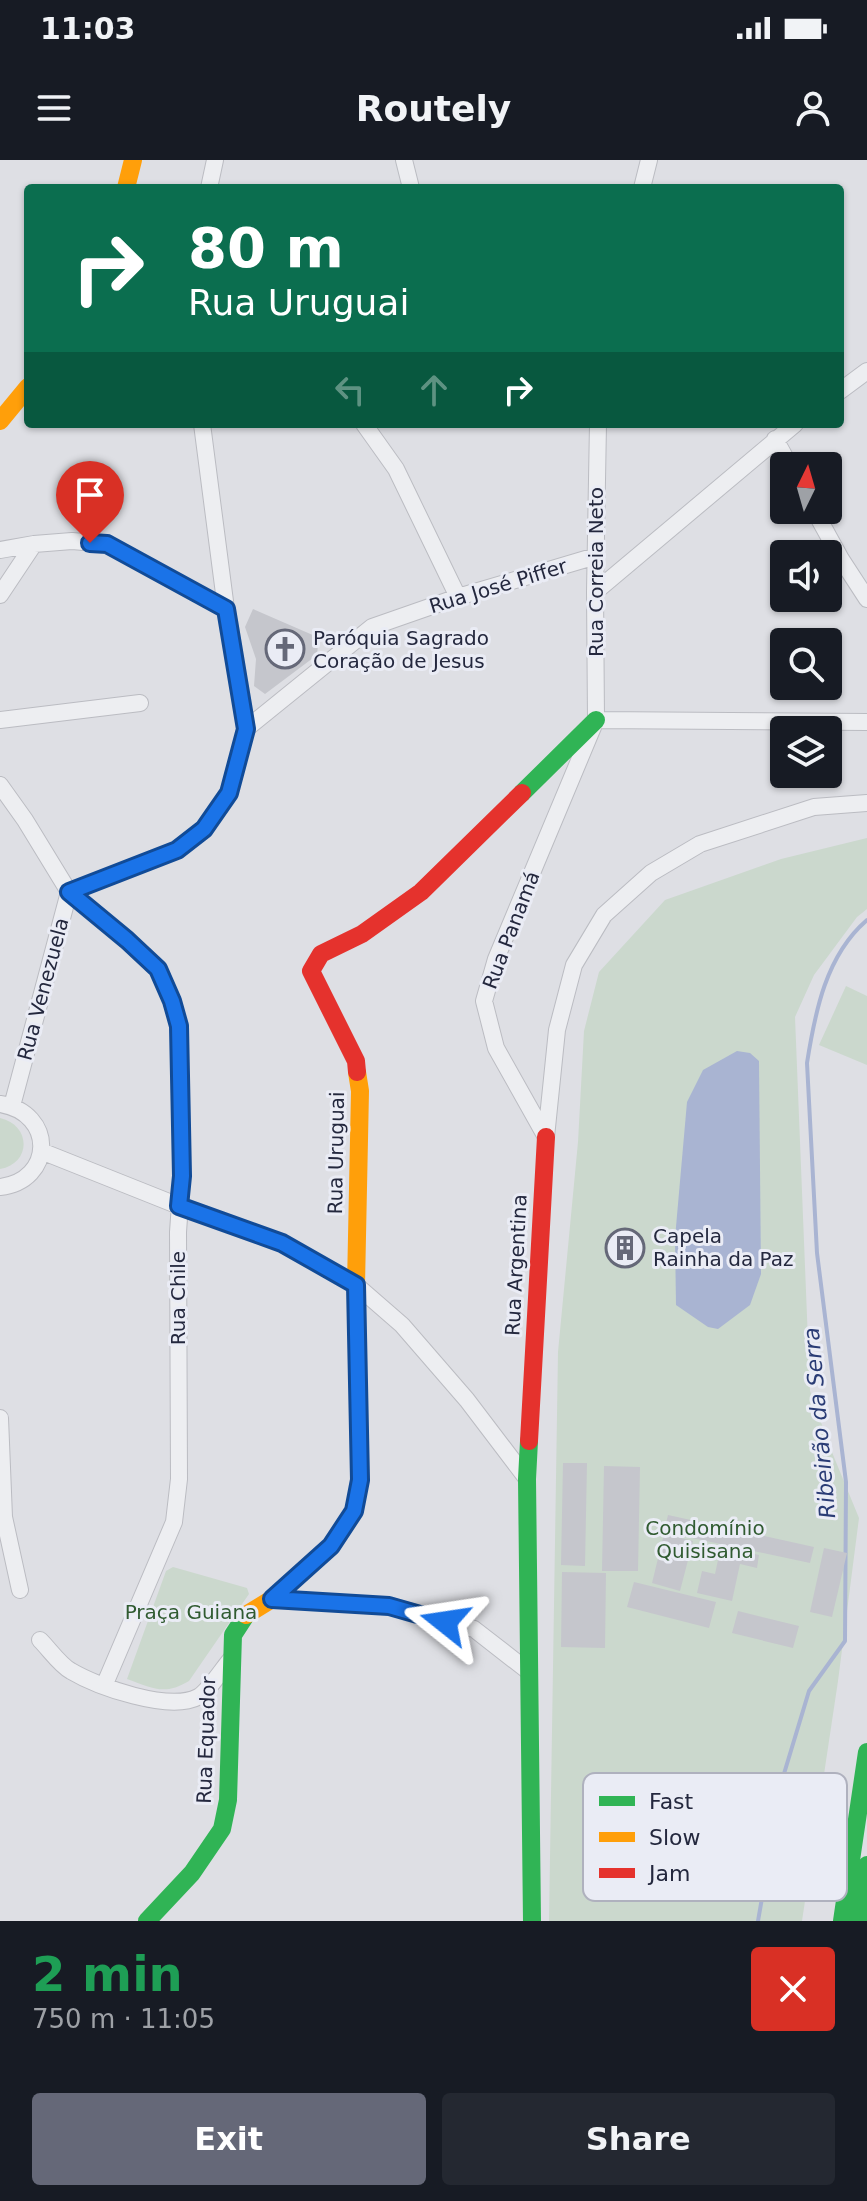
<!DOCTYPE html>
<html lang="en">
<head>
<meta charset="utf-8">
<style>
  body { margin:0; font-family:"DejaVu Sans",sans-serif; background:#242831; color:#f1f3f6; height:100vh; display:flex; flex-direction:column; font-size:30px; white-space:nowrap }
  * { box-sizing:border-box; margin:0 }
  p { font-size:26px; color:#9ea1a6 }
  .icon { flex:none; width:44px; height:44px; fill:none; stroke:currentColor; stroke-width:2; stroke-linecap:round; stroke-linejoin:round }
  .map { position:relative; height:1761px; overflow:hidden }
  .side { display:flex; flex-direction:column; background:#171b24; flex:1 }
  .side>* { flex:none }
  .top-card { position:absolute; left:24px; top:24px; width:820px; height:244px; border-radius:8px; box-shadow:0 2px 6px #0004; background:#0b6e4f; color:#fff; overflow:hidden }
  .needle { width:52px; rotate:5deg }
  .buttons { position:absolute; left:770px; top:292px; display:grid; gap:16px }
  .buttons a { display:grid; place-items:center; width:72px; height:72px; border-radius:8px; background:#171b24; box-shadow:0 2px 6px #0004; font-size:40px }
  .pin { position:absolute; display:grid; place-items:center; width:68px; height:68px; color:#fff; margin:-82px -34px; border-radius:50% 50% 50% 0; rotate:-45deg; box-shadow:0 0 8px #0007 }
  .pin .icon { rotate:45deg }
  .me { position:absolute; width:88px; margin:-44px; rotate:285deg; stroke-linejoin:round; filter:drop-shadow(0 0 6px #0008) }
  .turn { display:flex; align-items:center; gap:28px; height:168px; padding:0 32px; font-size:36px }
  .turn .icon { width:104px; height:104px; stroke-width:2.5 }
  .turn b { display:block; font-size:56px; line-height:68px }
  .lanes { display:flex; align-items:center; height:76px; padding:0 32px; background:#0003; justify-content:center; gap:40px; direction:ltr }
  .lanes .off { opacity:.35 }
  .round { display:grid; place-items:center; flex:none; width:84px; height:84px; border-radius:8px; background:#242831 }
  .overview { display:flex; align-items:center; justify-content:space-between; height:136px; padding:0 32px }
  h1 { font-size:48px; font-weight:700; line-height:60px; color:#1e9e55 }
  .cta { display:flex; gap:16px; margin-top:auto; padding:16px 32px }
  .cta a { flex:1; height:92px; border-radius:8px; background:#656878; color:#fff; font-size:32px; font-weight:700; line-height:92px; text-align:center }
  .cta a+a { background:#242831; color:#f1f3f6 }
  .status { display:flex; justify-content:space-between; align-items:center; height:56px; padding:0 40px; background:#171b24; direction:ltr }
  .status svg { height:22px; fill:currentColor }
  header { display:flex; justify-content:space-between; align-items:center; height:104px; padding:0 32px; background:#171b24; font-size:36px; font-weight:700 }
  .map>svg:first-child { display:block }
  .green { fill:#cbd8cd }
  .water { fill:#a9b4d2 }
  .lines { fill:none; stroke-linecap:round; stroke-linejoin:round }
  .stream { stroke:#a9b4d2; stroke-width:4 }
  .building { fill:#c5c6cc }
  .street-casing { stroke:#bbbcc2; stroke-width:18 }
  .street { stroke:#edeef1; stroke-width:16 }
  .fast { stroke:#30b455; stroke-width:18 }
  .slow { stroke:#ff9f0a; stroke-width:18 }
  .jam { stroke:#e5322d; stroke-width:18 }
  .route-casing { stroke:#114b97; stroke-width:20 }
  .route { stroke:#1a73e8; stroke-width:14 }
  .labels { text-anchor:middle; stroke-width:6; stroke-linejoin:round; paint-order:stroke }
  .street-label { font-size:20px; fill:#24283e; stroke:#eaecf5 }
  .poi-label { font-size:20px; fill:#24283e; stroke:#eaecf5; text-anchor:start }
  .park-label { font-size:20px; fill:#305b31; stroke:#eaecf5 }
  .water-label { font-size:22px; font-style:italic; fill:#2a3c75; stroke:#eaecf5 }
  .key { fill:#eaecf5; stroke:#afb1be; stroke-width:2 }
  .key-label { font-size:22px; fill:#24283e }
</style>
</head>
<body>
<div class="status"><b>11:03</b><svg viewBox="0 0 49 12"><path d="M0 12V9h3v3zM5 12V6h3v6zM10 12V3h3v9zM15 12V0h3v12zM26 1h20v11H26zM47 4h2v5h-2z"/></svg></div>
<header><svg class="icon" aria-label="menu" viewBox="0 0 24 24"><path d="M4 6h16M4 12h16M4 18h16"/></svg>Routely<svg class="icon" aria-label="person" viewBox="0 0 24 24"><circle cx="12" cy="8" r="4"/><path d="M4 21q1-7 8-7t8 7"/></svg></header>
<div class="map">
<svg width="867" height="1761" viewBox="0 0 867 1761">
  <rect width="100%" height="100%" fill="#dedfe4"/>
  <!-- green -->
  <path class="green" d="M867 678V749L857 757 814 815 795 857 810 1231 829 1285 859 1358 838 1521 802 1761H549L558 1192 578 982 584 871 599 812 665 740 781 699Z
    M846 826 867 836V905L819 885Z
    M0 958C31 965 32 1003 0 1009Z
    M173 1407 247 1428 249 1434 189 1521C164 1536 153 1528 127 1519L166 1411Z"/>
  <!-- water -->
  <path class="water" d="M737 891 750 893 759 901 761 1114 750 1145 718 1169 708 1167 676 1145 675 1078 687 942 703 910Z"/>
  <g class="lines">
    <!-- stream -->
    <path class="stream" d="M758 1761 783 1617 809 1531 845 1481 846 1322 817 1093 807 903C815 852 826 795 867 760"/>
  </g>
  <!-- building -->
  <path class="building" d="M253 449 315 476 318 484 317 495 265 534 254 526 256 499 245 467Z
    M607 1079 645 1083 644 1096 606 1093Z
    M563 1303H587L585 1406 561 1405Z
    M604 1306 640 1307 638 1411H602Z
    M668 1355 814 1387 810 1403 664 1372Z
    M664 1374 693 1381 680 1431 652 1423Z
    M721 1386 759 1395 757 1408 740 1404 732 1441 697 1433 702 1411 715 1414Z
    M824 1388 847 1393 832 1457 810 1452Z
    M562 1412 606 1413 605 1488 561 1487Z
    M634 1422 716 1442 709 1468 627 1447Z
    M738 1451 799 1466 793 1488 732 1473Z"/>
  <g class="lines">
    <defs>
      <path id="street" d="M404 0 411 28
        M209 28 215 0
        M642 28 649 0
        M840 231 867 211
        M364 264 396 309 458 437
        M775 279 790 306
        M814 350 841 399 867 439
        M0 390 34 384 72 381 107 384 226 449
        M595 432 795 264
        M0 435 34 384
        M0 560 140 543
        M596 560 867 562
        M246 569 372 467 458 437 596 396
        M0 625 25 660 69 732 127 780 158 809 172 841 179 866 182 1016 178 1072 179 1319 174 1362 104 1526
        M0 944C56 953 54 1021 0 1027
        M12 946 69 732 177 690 204 669 229 633 246 569 226 449 202 264
        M546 977 496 888 484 841 496 799 596 560 595 432 598 264
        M546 977 557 870 574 805 604 755 651 713 700 684 814 647 867 643
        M41 991 179 1046 282 1083 356 1125 402 1165 467 1240 527 1319
        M0 1258 4 1357 20 1430
        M272 1439 389 1446 474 1469 528 1511
        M40 1480C50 1490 60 1505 71 1511 98 1527 169 1552 198 1537 208 1532 223 1508 231 1499"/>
    </defs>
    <!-- street casing -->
    <use href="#street" class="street-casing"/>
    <!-- street -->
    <use href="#street" class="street"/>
    <!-- fast -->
    <path class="fast" d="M522 633 596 560
      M529 1281 527 1319 532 1761
      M147 1761 192 1713 222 1669 228 1640 233 1475 246 1455
      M842 1761 867 1592
      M860 1761 867 1705"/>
    <!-- slow -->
    <path class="slow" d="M126 28 133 0
      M0 261 28 227
      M246 1455 272 1439 331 1386 354 1351 360 1320 356 1125 360 931 357 912"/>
    <!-- jam -->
    <path class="jam" d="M357 912 356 901 311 811 321 794 362 774 421 732 522 633
      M529 1281 546 977"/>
  </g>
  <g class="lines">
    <defs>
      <path id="route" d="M90 383 107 384 226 449 246 569 229 633 204 669 177 690 69 732 127 780 158 809 172 841 179 866 182 1016 179 1046 282 1083 356 1125 360 1320 354 1351 331 1386 272 1439 389 1446 445 1462"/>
    </defs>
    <!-- route casing -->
    <use href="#route" class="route-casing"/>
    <!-- route -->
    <use href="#route" class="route"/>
  </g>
  <!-- icons -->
  <defs>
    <symbol id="church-ring" viewBox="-11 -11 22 22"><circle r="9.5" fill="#eaecf5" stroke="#656878" stroke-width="1.5"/><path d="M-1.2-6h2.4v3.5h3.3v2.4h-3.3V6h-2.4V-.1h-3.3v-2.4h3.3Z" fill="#656878"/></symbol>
    <symbol id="building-ring" viewBox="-11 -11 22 22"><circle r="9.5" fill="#eaecf5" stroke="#656878" stroke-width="1.5"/><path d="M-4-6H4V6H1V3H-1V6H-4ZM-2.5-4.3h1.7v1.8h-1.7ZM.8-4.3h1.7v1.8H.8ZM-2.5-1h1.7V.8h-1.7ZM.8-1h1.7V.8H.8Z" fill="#656878"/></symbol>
  </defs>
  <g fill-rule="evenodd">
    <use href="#church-ring" x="263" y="467" width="44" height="44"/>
    <use href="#building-ring" x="603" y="1066" width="44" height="44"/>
  </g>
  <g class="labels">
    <!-- street labels -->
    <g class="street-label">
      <text transform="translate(596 412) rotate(-90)" y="7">Rua Correia Neto</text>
      <text transform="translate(498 426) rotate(-17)" y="7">Rua José Piffer</text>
      <text transform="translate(511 770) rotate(-69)" y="7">Rua Panamá</text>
      <text transform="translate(43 829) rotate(-75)" y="7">Rua Venezuela</text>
      <text transform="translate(336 993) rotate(-89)" y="7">Rua Uruguai</text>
      <text transform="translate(516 1105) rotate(-87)" y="7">Rua Argentina</text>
      <text transform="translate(178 1138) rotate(-90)" y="7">Rua Chile</text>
      <text transform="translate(206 1580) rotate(-88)" y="7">Rua Equador</text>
    </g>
    <!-- poi labels -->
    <g class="poi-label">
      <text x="313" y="485">Paróquia Sagrado<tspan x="313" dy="23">Coração de Jesus</tspan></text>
      <text x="653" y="1083">Capela<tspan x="653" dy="23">Rainha da Paz</tspan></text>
    </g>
    <!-- park labels -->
    <g class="park-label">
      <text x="705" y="1375">Condomínio<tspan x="705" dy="23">Quisisana</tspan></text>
      <text x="191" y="1459">Praça Guiana</text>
    </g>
    <!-- water labels -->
    <g class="water-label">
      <text transform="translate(819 1263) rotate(-95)" y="8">Ribeirão da Serra</text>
    </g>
  </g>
  <!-- legend -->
  <rect x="583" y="1613" width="264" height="128" rx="12" class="key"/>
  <rect x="599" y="1636" width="36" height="10" fill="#30b455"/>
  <rect x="599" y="1672" width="36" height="10" fill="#ff9f0a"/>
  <rect x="599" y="1708" width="36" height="10" fill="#e5322d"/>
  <g class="key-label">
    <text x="649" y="1649">Fast</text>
    <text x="649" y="1685">Slow</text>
    <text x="649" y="1721">Jam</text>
  </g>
</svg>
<div class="buttons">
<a><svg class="needle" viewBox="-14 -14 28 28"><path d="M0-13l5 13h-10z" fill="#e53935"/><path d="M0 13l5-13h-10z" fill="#9ea1a6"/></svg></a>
<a><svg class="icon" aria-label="sound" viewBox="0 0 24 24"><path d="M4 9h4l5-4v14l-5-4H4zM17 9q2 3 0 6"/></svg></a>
<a><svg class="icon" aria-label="search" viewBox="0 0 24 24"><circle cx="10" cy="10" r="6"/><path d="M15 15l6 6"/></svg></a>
<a><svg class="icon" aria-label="layers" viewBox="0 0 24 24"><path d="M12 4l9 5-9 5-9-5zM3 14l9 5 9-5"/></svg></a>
</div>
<div class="pin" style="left:90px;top:383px;background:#d93025"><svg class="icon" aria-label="arrive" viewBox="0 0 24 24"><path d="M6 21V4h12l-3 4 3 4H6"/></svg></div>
<svg class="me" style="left:445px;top:1462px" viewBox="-20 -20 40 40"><path d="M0-17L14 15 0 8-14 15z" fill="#1a73e8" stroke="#fff" stroke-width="4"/></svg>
<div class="top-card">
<div class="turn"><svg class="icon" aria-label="right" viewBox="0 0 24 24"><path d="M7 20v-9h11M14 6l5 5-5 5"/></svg><div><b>80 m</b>Rua Uruguai</div></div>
<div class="lanes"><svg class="icon off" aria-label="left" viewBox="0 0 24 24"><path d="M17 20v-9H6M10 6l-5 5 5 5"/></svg><svg class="icon off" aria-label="ahead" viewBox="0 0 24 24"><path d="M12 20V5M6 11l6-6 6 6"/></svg><svg class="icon" aria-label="right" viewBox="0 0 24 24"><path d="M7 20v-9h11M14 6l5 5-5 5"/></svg></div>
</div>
</div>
<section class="side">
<div class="overview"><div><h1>2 min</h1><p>750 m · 11:05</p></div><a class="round" style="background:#d93025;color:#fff"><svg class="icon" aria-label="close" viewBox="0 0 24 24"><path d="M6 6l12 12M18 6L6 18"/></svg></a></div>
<div class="cta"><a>Exit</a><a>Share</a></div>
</section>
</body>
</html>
